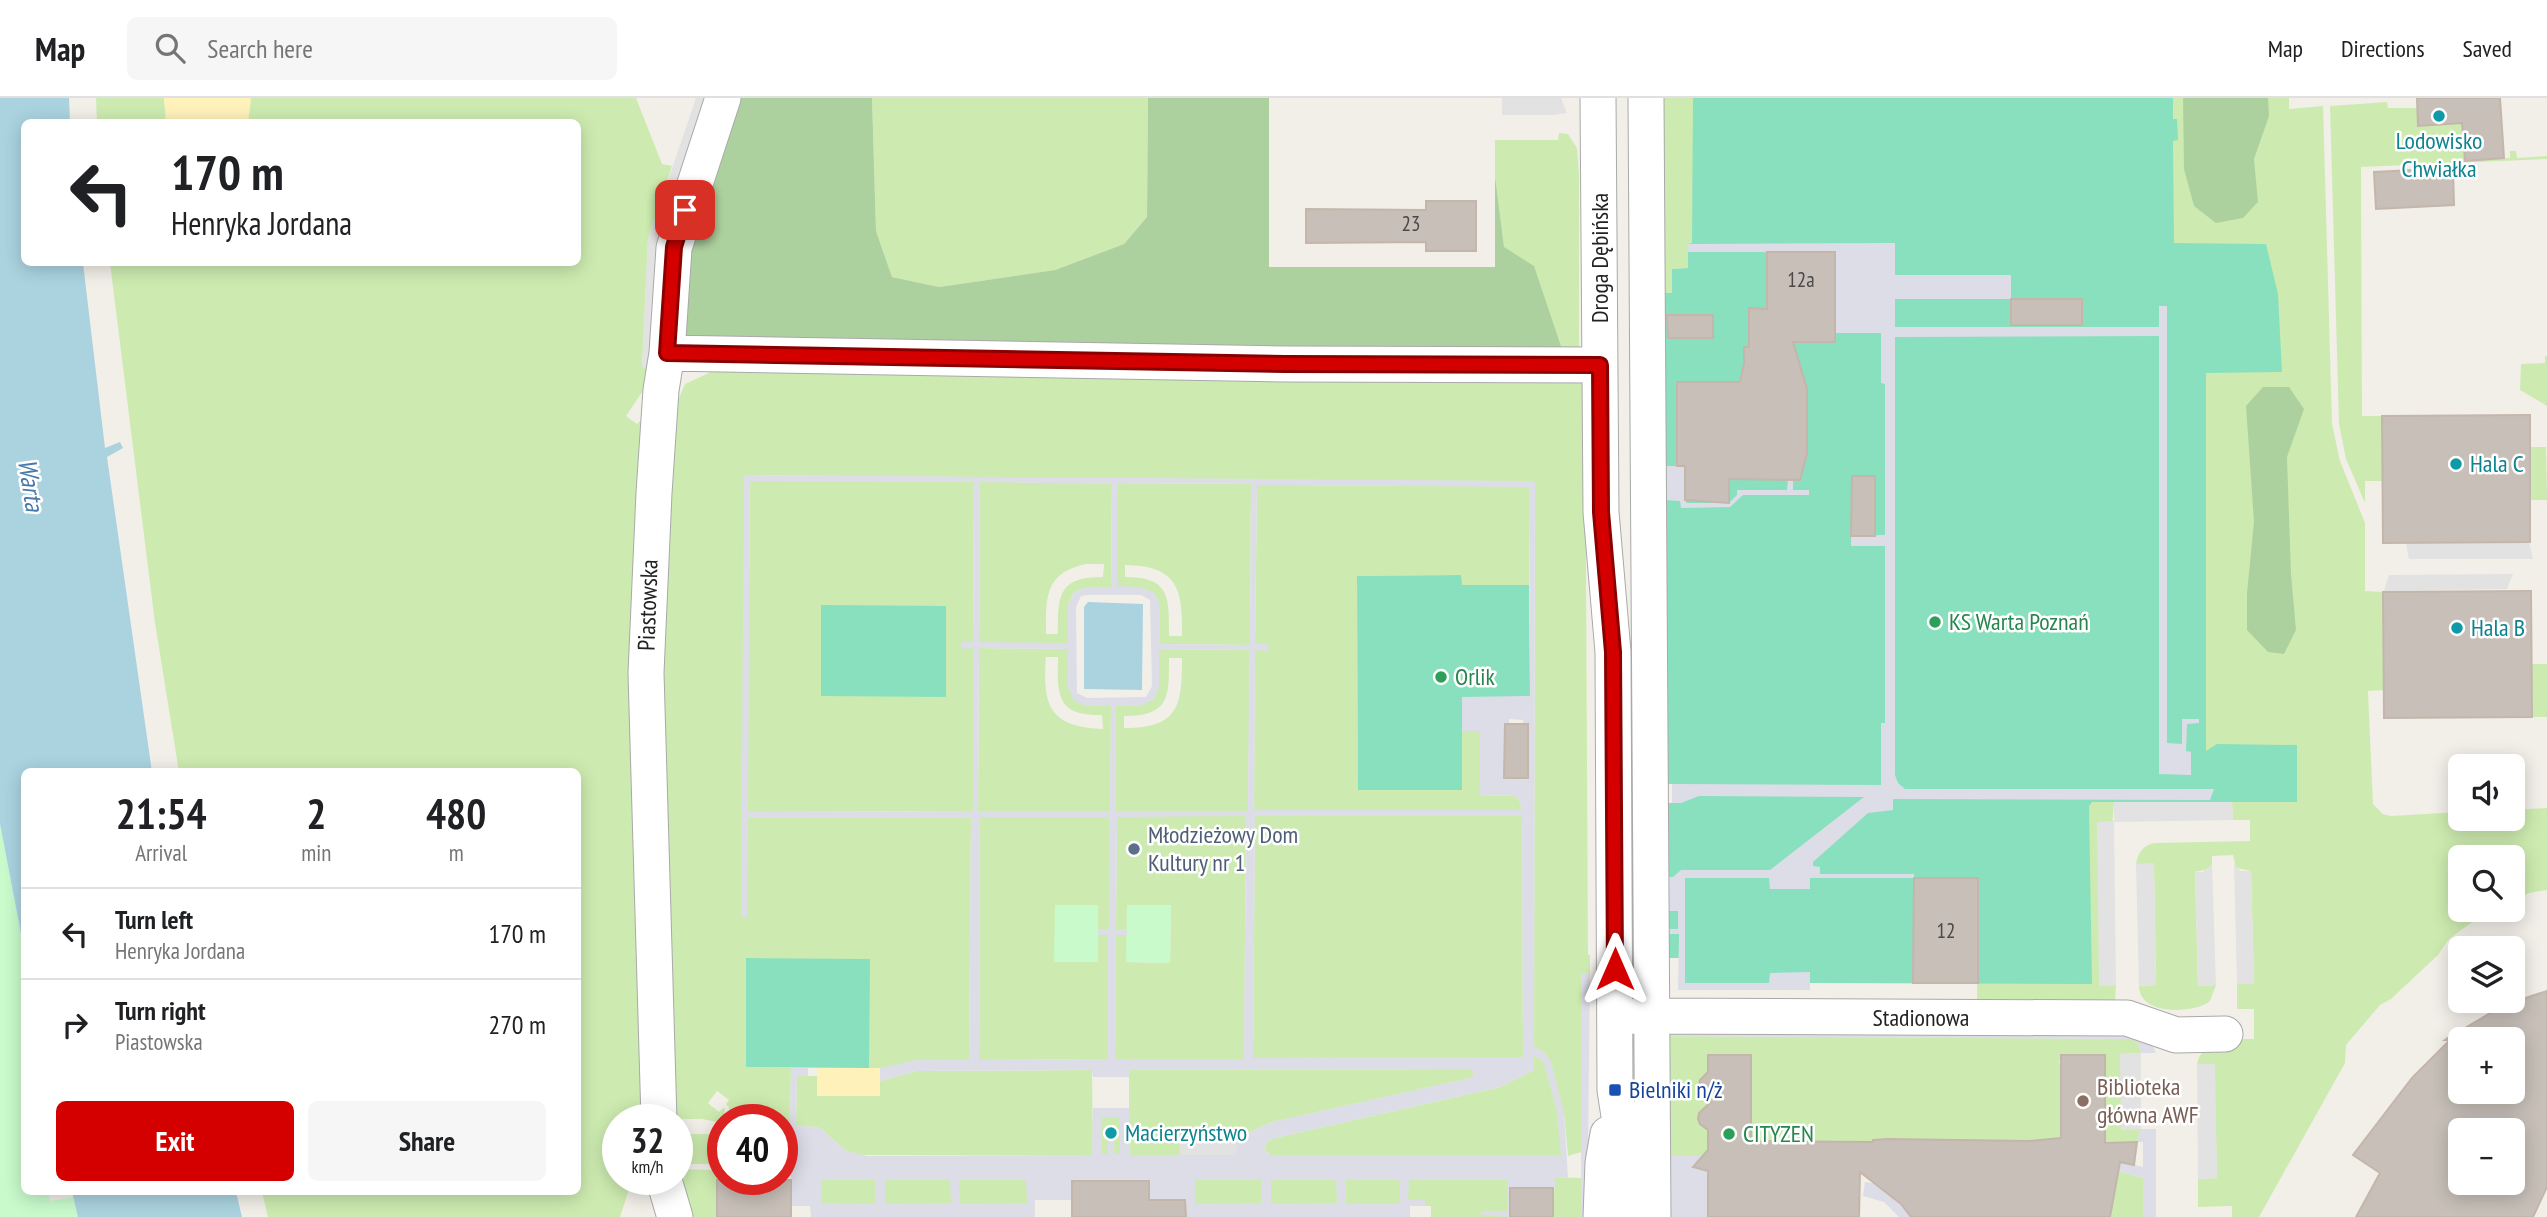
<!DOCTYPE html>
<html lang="en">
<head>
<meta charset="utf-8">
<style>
  body { margin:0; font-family:"PT Sans Narrow",sans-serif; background:#f6f6f6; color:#202124; height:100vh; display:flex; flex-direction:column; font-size:26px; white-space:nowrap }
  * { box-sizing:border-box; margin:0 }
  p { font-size:23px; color:#757577 }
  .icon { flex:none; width:38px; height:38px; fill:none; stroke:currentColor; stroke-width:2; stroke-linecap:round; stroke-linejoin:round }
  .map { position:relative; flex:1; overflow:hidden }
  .side { position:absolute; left:21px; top:670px; width:560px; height:427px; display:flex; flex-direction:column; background:#fff; border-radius:10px; box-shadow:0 4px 18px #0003 }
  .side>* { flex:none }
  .top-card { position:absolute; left:21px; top:21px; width:560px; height:147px; border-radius:10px; box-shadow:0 4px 18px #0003; background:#fff; color:#202124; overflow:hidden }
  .tools { position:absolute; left:2448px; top:656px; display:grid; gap:14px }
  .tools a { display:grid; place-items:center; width:77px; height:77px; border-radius:10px; background:#fff; box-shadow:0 4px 18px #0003; font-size:35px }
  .speed { position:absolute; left:602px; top:1006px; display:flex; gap:14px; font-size:35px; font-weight:700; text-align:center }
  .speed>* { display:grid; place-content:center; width:91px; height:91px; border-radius:50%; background:#fff; box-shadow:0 4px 18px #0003; line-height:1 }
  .speed small { font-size:18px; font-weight:400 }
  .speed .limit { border:10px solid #d22; background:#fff; color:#111 }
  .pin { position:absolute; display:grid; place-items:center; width:60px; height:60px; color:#fff; margin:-30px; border-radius:14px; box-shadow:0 4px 10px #0006 }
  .me { position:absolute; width:77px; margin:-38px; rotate:0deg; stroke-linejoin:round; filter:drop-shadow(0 0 5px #0008) }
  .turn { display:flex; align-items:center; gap:24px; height:147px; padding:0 35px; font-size:32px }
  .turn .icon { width:91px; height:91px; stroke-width:2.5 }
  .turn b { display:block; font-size:49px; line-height:60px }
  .eta { display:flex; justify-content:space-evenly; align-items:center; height:119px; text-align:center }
  .eta b { font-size:42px; font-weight:700; line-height:49px }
  .cta { display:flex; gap:14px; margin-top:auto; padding:14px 35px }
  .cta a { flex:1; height:80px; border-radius:10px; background:#d40000; color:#fff; font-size:28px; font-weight:700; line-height:80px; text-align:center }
  .cta a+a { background:#f6f6f6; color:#202124 }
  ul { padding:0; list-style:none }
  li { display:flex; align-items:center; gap:21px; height:91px; padding:0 35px; border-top:2px solid #e0e0e0 }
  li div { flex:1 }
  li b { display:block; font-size:26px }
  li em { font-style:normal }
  header { display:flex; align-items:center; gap:42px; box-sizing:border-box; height:98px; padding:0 35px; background:#fff; border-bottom:2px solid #e0e0e0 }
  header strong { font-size:33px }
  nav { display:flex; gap:38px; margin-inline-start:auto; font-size:24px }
  .search { width:490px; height:63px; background:#f6f6f6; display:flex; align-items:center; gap:18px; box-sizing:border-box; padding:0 24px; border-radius:10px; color:#757577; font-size:26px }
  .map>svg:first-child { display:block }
  .grass { fill:#cdebb0; fill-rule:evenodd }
  .forest { fill:#add19e }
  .sand { fill:#fff1ba }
  .park { fill:#c8facc }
  .pitch { fill:#88e0be }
  .parking { fill:#e2e2e2 }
  .plaza { fill:#dddde8; fill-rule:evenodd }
  .water { fill:#aad3df }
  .building { fill:#c7bfb8; stroke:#c4b6ab; stroke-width:2; fill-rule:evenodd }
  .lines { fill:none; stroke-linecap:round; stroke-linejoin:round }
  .minor-casing { stroke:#a9a9a9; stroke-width:37 }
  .minor { stroke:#fff; stroke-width:35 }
  .route-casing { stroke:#8a0000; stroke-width:18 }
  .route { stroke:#d40000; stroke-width:12 }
  .culture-dot { fill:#0f9aa8; stroke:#fff; stroke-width:2.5 }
  .leisure-dot { fill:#2e9e5b; stroke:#fff; stroke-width:2.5 }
  .service-dot { fill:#5c6f8a; stroke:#fff; stroke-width:2.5 }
  .transit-dot { fill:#1a4fb4; stroke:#fff; stroke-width:2.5 }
  .education-dot { fill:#8d6e63; stroke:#fff; stroke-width:2.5 }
  .labels { text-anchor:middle; stroke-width:5; stroke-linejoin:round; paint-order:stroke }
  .number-label { font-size:21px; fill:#4b4948 }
  .culture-label { font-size:24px; fill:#0d838f; stroke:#fff; text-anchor:start }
  .street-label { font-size:24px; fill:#222; stroke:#fff }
  .leisure-label { font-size:24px; fill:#27864d; stroke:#fff; text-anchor:start }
  .service-label { font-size:24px; fill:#4e5e75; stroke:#fff; text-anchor:start }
  .education-label { font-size:24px; fill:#785e54; stroke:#fff; text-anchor:start }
  .transit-label { font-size:24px; fill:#164399; stroke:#fff; text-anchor:start }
  .water-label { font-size:26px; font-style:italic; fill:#4a7aab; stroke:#fff }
</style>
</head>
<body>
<header>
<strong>Map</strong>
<div class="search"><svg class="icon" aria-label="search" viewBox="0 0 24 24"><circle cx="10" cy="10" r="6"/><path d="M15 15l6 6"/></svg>Search here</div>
<nav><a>Map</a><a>Directions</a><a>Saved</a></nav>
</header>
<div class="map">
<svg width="2547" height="1119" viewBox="0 0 2547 1119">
  <rect width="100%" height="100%" fill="#f2efe9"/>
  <!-- grass -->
  <path class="grass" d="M96 0H164L166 24H97Z
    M251 0H636L662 66 672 68 648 141 642 269 656 270 649 284 626 318 637 326 642 321 647 1022H618V1082H632L620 1119H268L262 1094H578V674H179L155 525 110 165 578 164V24H248Z
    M872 0H1148L1147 119 1124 146 1055 172 939 189 892 179 876 133Z
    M1655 0H2289V11L2323 8 2332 326 2340 363 2365 425V493L2383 494 2384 592 2368 593 2373 706 2383 716 2390 718 2460 714V721H2513V712L2547 710V792L2529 795 2513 803V760H2460V812H2494L2479 819 2449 841 2438 857 2391 901 2380 907 2346 947 2345 965 2259 1119H2232V1108L2198 1109V1081L2217 1080 2214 966H2197C2202 941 2232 941 2254 941V911H2237V886H2254L2251 773 2236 770 2233 757 2212 758V766L2209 771 2195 774 2198 888 2216 887 2210 903C2195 916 2139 918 2139 888L2156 887 2154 766H2136C2138 754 2143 748 2154 745L2250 743V722H2233L2232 704H2114L2100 888H2116L2115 904 1977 908 1978 780 1895 145 1688 146V170L1672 171V195H1656Z
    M2387 4 2388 10H2417L2418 27 2467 6 2465 63 2510 60V53H2516L2517 60 2547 58V61L2361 69 2362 318H2382V383H2365V405L2346 361 2339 326 2330 8Z
    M1559 35 1568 36 1577 50 1579 76V249L1577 253 1563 254 1533 168 1504 150 1495 78V42H1558Z
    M2545 258H2547V308L2520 292 2521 266 2545 265Z
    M708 268 1585 280 1588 857H1590V875L1581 876V1054L1568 1058 1564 1015 1546 956 1534 949 1535 384 744 377 747 819V720L971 719 969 962H916L885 970H869V861L746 969 791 970 790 1027H782V1022H729V1009L726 1006 729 1002 717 993 708 1005 719 1014 723 1010 725 1011 723 1025 702 1021H675L657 622 677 305 685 286 709 275Z
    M2530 349H2546L2547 402H2530Z
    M750 382 974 384 973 545H968V550H973V713L747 714Z
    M980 384 1112 385 1111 489H1088L1074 494 1068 508V545H979ZM1086 466H1104L1103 479C1058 479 1058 497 1058 536H1046C1046 500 1044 475 1086 466Z
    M1117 385 1251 386 1250 547 1159 546 1158 501 1117 489ZM1125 467C1178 468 1183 491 1182 538H1169C1169 500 1171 479 1125 479Z
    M1257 387 1529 388V487H1461V477L1357 478 1358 692H1462V633H1480V697L1515 698 1519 701 1522 712H1254L1255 552H1263V547H1255Z
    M979 550 1068 551V589L1087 608H1111L1110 713H978ZM1046 559H1058C1057 598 1057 618 1102 617L1103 631C1050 629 1042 608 1046 559Z
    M1159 551 1250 552 1248 713H1115L1116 608H1139L1159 588ZM1169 560H1182C1182 608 1179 630 1124 630V618C1170 618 1169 599 1169 560Z
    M2532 566H2547V619H2532Z
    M1522 717 1523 960 1253 961 1255 718Z
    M1117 718H1246L1244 961H1115L1116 837H1127V864L1170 865 1171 808 1127 807V831H1116Z
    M980 719H1109V831H1098V807H1055L1098 864V837H1108V961L979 962Z
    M1661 938 2133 941 2139 946 2141 955 2121 956V1031H2141L2137 1044 2105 1045V957H2061L2059 965H2061V1042C2042 1042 2029 1044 2010 1044L2007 1042 2006 1044H1979V1042H1975V1044L1877 1042 1873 1044H1837L1834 1042V1044H1806L1803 1042V1044L1775 1045 1772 1043V1045H1753L1751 1043V957H1709L1708 978 1700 982 1699 987 1703 995 1708 997V1010L1698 1021 1700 1026 1708 1030V1052L1702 1058H1661Z
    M1534 957 1544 963 1557 1012 1562 1057H1270L1264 1051 1268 1043 1275 1040 1500 989 1534 972Z
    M1470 971 1475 975 1471 980 1272 1024 1237 1040H1180V1057H1129V972Z
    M1092 972 1093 1057H856L846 1053 820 1030 796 1027 797 978H817V998H879L880 983 917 973Z
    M1102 1019H1120V1056H1114L1113 1043 1108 1056H1102Z
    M677 1036H723V1045H717V1066H677Z
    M677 1071 717 1072V1119H683Z
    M2118 1073 2143 1080V1119H2110Z
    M1555 1079 1581 1080V1119H1553Z
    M822 1082H875V1106H822Z
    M884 1082H951V1106H884Z
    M959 1082H1027V1106H959Z
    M1194 1082H1261V1106H1194Z
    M1270 1082H1337V1106H1270Z
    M1346 1082H1401L1400 1106H1346Z
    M1408 1082H1508V1113L1481 1114V1117H1508V1119H1431V1108H1425V1102H1408Z"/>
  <!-- forest -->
  <path class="forest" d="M730 0H872L876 133 892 179 939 189 1055 172 1124 146 1147 119 1148 0H1269V169H1495V78L1504 149 1534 168 1563 254 692 247 677 235 680 160Z
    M2183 0H2268L2269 18 2254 61 2258 104 2243 120 2216 125 2194 108 2184 71Z
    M2263 289H2289L2304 311 2287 359 2291 476 2296 532 2284 556 2268 554 2247 532V495L2254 424 2246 308Z"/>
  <!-- sand -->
  <path class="sand" d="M164 0H251L248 24H166Z
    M817 970H880V998H817Z"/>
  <!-- park -->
  <path class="park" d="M0 726 24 851V1094H48L50 1103 73 1099 78 1119H0Z
    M1055 807H1098V864H1054Z
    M1127 807H1171L1170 865 1126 864Z"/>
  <!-- pitch -->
  <path class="pitch" d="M1693 0H2173V21H2177L2178 42 2173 43 2174 145 2266 146 2278 196 2282 274 2206 275V653L2217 646 2297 647V704H2092L2089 708 2092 886 1810 885V875H1770V885H1685V860H1664V705H1672V686H1664L1663 195H1672V171L1688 170V146L1692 145Z
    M1461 477 1462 487H1529L1530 599H1462V692H1358L1357 478Z
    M821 507 946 508V599L821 598Z
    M746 860 870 861 869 970 746 969Z"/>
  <!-- parking -->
  <path class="parking" d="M696 0H716L656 270 642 269 648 141Z
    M1502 0H1561L1567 15 1552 17H1502Z
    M2529 444 2533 461H2409L2406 445Z
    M2513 476 2507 491 2384 493 2389 477Z
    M2114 704H2232L2233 722 2114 724 2116 888H2099L2097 724 2114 723Z
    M2154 765 2156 887 2139 888 2136 766Z
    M2234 765 2236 770 2241 773H2251L2254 886H2237Z
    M2212 766 2216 887 2198 888 2195 774H2203Z
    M2141 955V1031L2121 1032 2120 956Z
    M2197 966H2215L2217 1080 2198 1081Z
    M1179 1040H1237V1057H1180Z"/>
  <!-- plaza -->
  <path class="plaza" d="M1895 145V177H2011V201H1895V229H2159V208H2167V645L2182 646V621H2199V625L2187 626 2186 653 2191 654V677L2159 676V238L1895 239V677L1898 685 1905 691H2214L2210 702 1893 701V712L1868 715 1813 764V768L1820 769V776H1914V780H1810V791H1770L1769 780H1685V885H1769L1770 875 1810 874V892H1678L1679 836H1664V831H1678V813H1664V779H1673L1681 772H1770L1864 699 1699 698 1681 705H1672V686L1881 687V625H1885V448H1851V438L1885 437V286L1881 285V235H1835L1834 154H1688V146Z
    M1664 368H1685L1686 405H1729L1737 397V392H1787L1788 382H1793V392H1809V397H1743L1730 409 1681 410 1680 403 1664 402Z
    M744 377 1535 383 1534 948 1546 956 1551 964 1564 1015 1568 1079 1555 1080V1090H1510V1119L1481 1117V1113H1508L1507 1082H1409L1408 1102H1425V1108H1410V1119H1185V1102H1149L1148 1083H1072V1102H1035V1119H811L810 1108H791V1056H782V1046L790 1045V1038H782V1027L790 1026 791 970H808V978H797L796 1027 820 1030 846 1053 868 1058 1092 1057 1093 1010H1129L1130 1057H1236L1237 1040 1272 1024 1470 980 1475 975 1470 971 1130 972 1129 979H1093L1092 972 917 973 880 983V970L916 962H969L971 720H748L747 819H741ZM750 383 974 384 973 544 963 543 960 547 963 551 973 550V713L748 714ZM980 384 1112 386 1111 489H1088L1074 494 1068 508V545L979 544ZM1118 385 1251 386 1250 547 1160 546V508L1155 495 1140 489 1117 488ZM1257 387 1529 389 1530 598 1462 599V633H1480V697L1515 698 1519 701 1522 712H1254L1255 552 1267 553 1269 550 1267 546H1255ZM1087 497H1141L1150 502 1152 588 1146 599 1087 600 1077 595 1076 509 1081 498ZM979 550 1068 551V589L1074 603 1087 608H1111L1110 713H978ZM1159 551 1249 552 1248 713H1116V608H1139L1154 602 1159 588ZM1509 621 1523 622 1527 680H1504L1505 627 1509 626ZM1246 718 1244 961H1115L1116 837H1127V831H1116L1117 719ZM1255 718H1522L1523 959 1253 960ZM980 719H1109V831H1098V837H1108V961L979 962ZM1534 957 1544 964 1557 1013 1561 1057H1270L1264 1051 1268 1043 1275 1040 1500 989 1534 972ZM1120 1019V1056H1114V1043H1108V1056H1102V1020ZM822 1082H875V1106L822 1105ZM885 1082H950L951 1105 885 1106ZM959 1082H1026L1027 1105 960 1106ZM1195 1082H1261V1105L1195 1106ZM1271 1082H1336L1337 1105 1271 1106ZM1346 1082H1400V1106H1346Z
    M1581 875H1590L1588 1053 1591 1119H1581Z
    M1661 929 2133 932 2150 942 2156 955H2141L2139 946 2132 941 1661 938Z
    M2141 1031H2156V1119H2143V1080L2118 1073 2120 1064 2143 1069V1044H2137Z
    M1661 1058H1702L1695 1069 1708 1073V1119H1662Z
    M1865 1084 1878 1086 1901 1106 1911 1119H1899L1884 1104 1863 1098Z"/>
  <!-- water -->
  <path class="water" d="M0 0H69L70 24H24V164L83 165 105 350 120 344 123 350 107 359 152 674H24V851L0 726Z
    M1088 504 1143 506 1142 592 1084 591V509Z
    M72 1094H236L242 1119H78Z"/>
  <!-- building -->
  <path class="building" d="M2417 0H2500L2504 60 2465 63 2462 25 2418 28Z
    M2453 70 2454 107 2376 111 2374 74Z
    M1426 103H1476V153H1426V144L1306 145V111L1426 112Z
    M1767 154H1835V244H1793L1807 291V356L1800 382 1729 381V405L1685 402V368H1677V284H1740L1744 265V249H1749V210L1767 211Z
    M2011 201H2082V227H2011Z
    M1667 217H1713V240H1668Z
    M2530 317V444L2383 445 2382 318Z
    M1852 378H1875V438H1851Z
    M2531 493 2532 619 2384 620 2383 494Z
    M1505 626H1528V680H1504Z
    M1914 780H1978V885H1913Z
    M2547 893V1089L2533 1119H2356L2380 1075 2353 1057 2412 980 2450 942H2445L2460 931V933L2504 907ZM2460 942H2513V994H2460ZM2460 1032H2513V1085H2460Z
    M1708 957H1751V1043L1873 1044V1042L1888 1041 2028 1043 2061 1040V957H2105V1045L2137 1044 2134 1067 2120 1064 2110 1119H1911L1901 1106 1860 1074 1859 1119H1708V1073L1693 1069 1708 1052V1032L1700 1026 1698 1021 1699 1015 1711 1004 1699 987 1700 982 1708 974Z
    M717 1082H791V1119H717Z
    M1072 1083H1149V1102H1185L1186 1119H1072Z
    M1510 1090H1553V1119H1510Z"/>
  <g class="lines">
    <defs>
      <path id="minor" d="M1598 0 1601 414 1613 554 1615 992 1626 1063 1629 1119
        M1646 0 1653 1119
        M667 255 1285 266 1600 267
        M1629 918 2127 920 2176 937 2225 936
        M659 1022 646 575 654 395 661 292 667 255 674 150 723 0
        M664 1082 675 1119
        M1601 1119 1603 1065 1608 1036"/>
    </defs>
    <!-- minor casing -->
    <use href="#minor" class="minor-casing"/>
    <!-- minor -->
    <use href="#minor" class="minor"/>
  </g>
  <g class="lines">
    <defs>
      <path id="route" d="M685 112 674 149 667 255 1285 266 1600 267 1601 414 1613 554 1615 871"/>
    </defs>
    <!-- route casing -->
    <use href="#route" class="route-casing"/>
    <!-- route -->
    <use href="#route" class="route"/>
  </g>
  <!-- markers -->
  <g class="culture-dot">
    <circle cx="2439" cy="18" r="7"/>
    <circle cx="2456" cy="366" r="7"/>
    <circle cx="2457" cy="530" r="7"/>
    <circle cx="1111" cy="1035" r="7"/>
  </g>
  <g class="leisure-dot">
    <circle cx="1935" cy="524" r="7"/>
    <circle cx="1441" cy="579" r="7"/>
    <circle cx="1729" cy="1036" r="7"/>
  </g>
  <circle class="service-dot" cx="1134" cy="751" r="7"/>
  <rect class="transit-dot" x="1608" y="985" width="14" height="14" rx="3.5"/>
  <circle class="education-dot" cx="2083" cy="1003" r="7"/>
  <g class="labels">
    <!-- number labels -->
    <g class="number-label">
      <text x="1411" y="133">23</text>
      <text x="1801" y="189">12a</text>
      <text x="1946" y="840">12</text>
    </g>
    <!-- culture labels -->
    <g class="culture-label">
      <text x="2439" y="51" text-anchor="middle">Lodowisko<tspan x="2439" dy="28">Chwiałka</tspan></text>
      <text x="2470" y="374">Hala C</text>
      <text x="2471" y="538">Hala B</text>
      <text x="1125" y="1043">Macierzyństwo</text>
    </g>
    <!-- street labels -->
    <g class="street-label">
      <text transform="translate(1600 160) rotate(-90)" y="8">Droga Dębińska</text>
      <text transform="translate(648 507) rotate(-88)" y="8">Piastowska</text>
      <text x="1921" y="928">Stadionowa</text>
    </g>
    <!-- leisure labels -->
    <g class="leisure-label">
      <text x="1949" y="532">KS Warta Poznań</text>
      <text x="1455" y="587">Orlik</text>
      <text x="1743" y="1044">CITYZEN</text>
    </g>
    <!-- service labels -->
    <g class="service-label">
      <text x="1148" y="745">Młodzieżowy Dom<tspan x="1148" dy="28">Kultury nr 1</tspan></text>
    </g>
    <!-- education labels -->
    <g class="education-label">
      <text x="2097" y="997">Biblioteka<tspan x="2097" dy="28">główna AWF</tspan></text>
    </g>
    <!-- transit labels -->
    <g class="transit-label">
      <text x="1629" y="1000">Bielniki n/ż</text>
    </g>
    <!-- water labels -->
    <g class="water-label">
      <text transform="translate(31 387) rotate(81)" y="9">Warta</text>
    </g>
  </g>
</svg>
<div class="tools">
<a><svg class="icon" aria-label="sound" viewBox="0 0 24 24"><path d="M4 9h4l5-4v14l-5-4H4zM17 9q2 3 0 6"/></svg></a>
<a><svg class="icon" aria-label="search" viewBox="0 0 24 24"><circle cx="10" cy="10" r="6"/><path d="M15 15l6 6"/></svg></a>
<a><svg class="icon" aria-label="layers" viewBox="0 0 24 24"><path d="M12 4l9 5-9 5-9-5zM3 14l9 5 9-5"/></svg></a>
<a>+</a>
<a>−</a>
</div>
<div class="speed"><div>32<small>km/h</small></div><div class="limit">40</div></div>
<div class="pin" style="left:685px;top:112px;background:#d93025"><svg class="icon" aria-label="arrive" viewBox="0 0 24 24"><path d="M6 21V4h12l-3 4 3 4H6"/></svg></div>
<svg class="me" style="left:1615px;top:871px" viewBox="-20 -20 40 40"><path d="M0-17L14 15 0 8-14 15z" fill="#d40000" stroke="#fff" stroke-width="4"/></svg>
<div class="top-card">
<div class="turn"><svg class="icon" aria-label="left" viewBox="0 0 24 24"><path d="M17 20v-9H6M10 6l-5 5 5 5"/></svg><div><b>170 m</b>Henryka Jordana</div></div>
</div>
<section class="side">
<div class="eta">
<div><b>21:54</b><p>Arrival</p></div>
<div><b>2</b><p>min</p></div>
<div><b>480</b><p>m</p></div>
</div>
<ul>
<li><svg class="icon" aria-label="left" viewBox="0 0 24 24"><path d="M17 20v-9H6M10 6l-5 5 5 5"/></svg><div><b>Turn left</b><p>Henryka Jordana</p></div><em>170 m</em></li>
<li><svg class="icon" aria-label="right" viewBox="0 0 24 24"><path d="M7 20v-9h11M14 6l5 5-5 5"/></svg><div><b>Turn right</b><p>Piastowska</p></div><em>270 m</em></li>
</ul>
<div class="cta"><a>Exit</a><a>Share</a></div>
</section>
</div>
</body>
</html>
